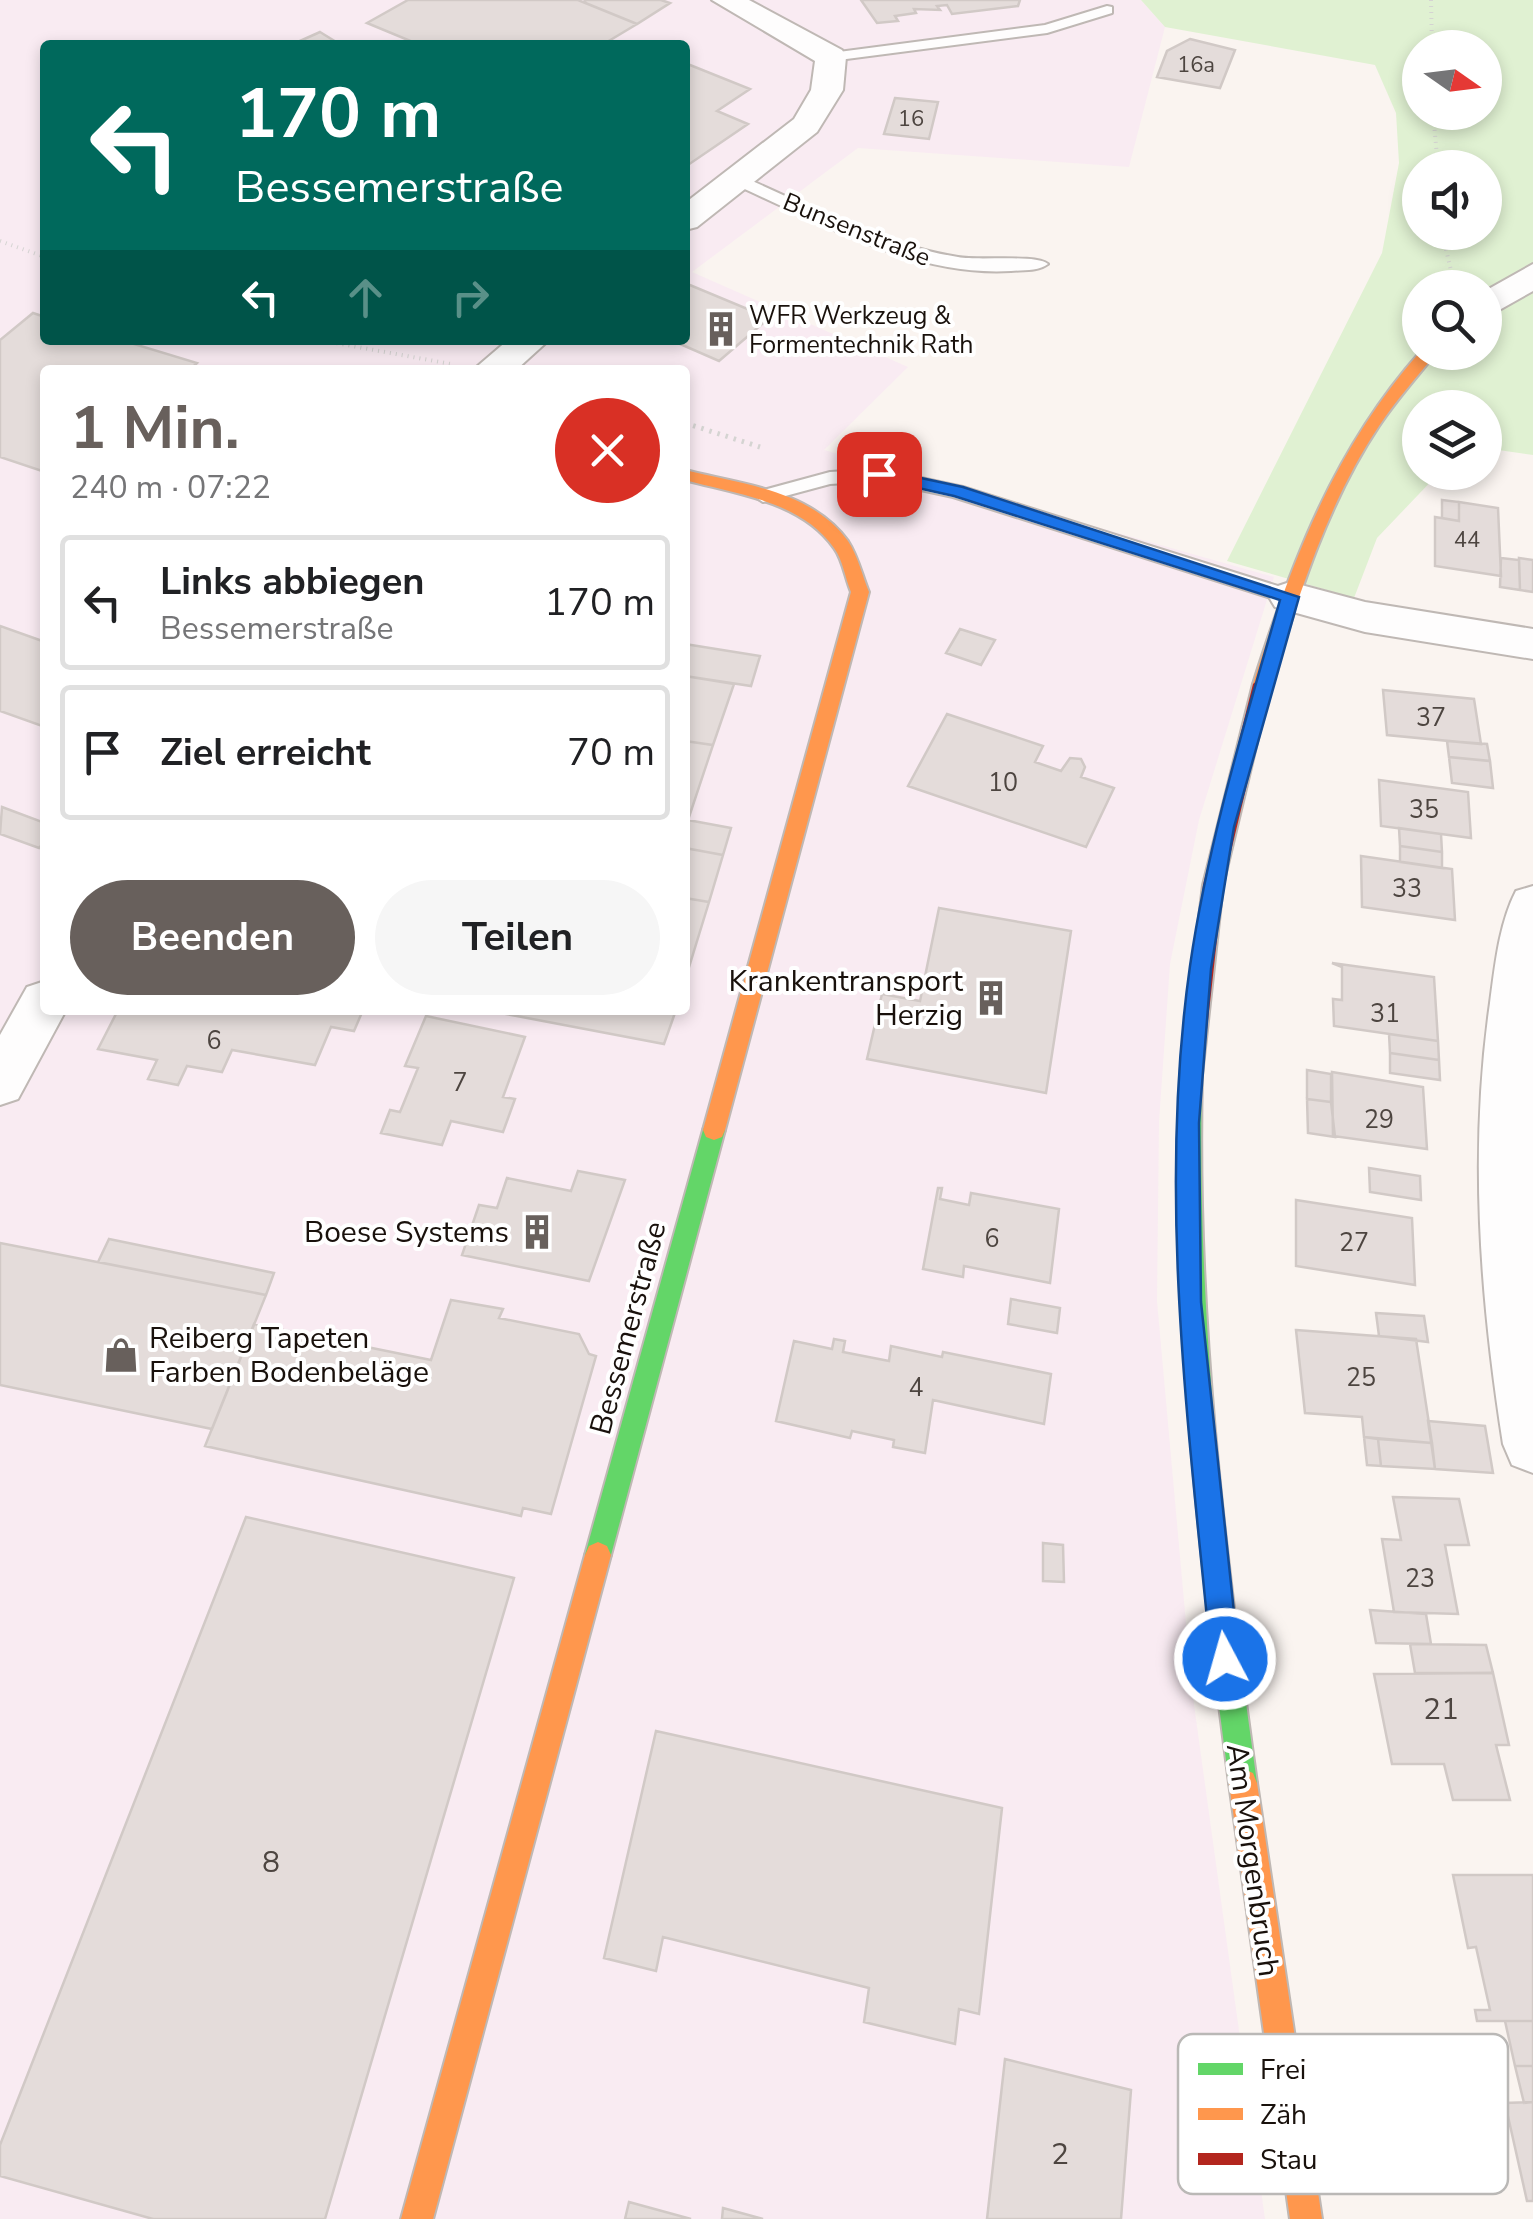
<!DOCTYPE html>
<html lang="de">
<head>
<meta charset="utf-8">
<style>
  body { margin:0; font-family:"Nunito Sans",sans-serif; background:#f6f6f6; color:#202124; height:100vh; display:flex; flex-direction:column; font-size:38px; white-space:nowrap }
  * { box-sizing:border-box; margin:0 }
  p { font-size:32px; color:#757577 }
  .icon { flex:none; width:55px; height:55px; fill:none; stroke:currentColor; stroke-width:2; stroke-linecap:round; stroke-linejoin:round }
  .map { position:relative; flex:1; overflow:hidden }
  .details { position:absolute; left:40px; top:365px; width:650px; height:650px; display:flex; flex-direction:column; background:#fff; border-radius:10px; box-shadow:0 5px 15px #0003 }
  .details>* { flex:none }
  .hud { position:absolute; left:40px; top:40px; width:650px; height:305px; border-radius:10px; box-shadow:0 5px 15px #0003; background:#00695c; color:#fff; overflow:hidden }
  .needle { width:65px; rotate:104deg }
  .fabs { position:absolute; left:1402px; top:30px; display:grid; gap:20px }
  .fabs a { display:grid; place-items:center; width:100px; height:100px; border-radius:50%; background:#fff; box-shadow:0 5px 15px #0003; font-size:50px }
  .pin { position:absolute; display:grid; place-items:center; width:85px; height:85px; color:#fff; margin:-42px; border-radius:20px; box-shadow:0 5px 15px #0006 }
  .me { position:absolute; width:110px; margin:-55px; rotate:354deg; stroke-linejoin:round; filter:drop-shadow(0 0 8px #0008) }
  .turn { display:flex; align-items:center; gap:35px; height:210px; padding:0 30px; font-size:45px }
  .turn .icon { width:130px; height:130px; stroke-width:2.5 }
  .turn b { display:block; font-size:70px; line-height:85px }
  .lanes { display:flex; align-items:center; height:95px; padding:0 30px; background:#0003; justify-content:center; gap:50px; direction:ltr }
  .lanes .off { opacity:.35 }
  .round { display:grid; place-items:center; flex:none; width:105px; height:105px; border-radius:52px; background:#f6f6f6 }
  .overview { display:flex; align-items:center; justify-content:space-between; height:170px; padding:0 30px }
  h1 { font-size:60px; font-weight:700; line-height:75px; color:#68605c }
  .action { display:flex; gap:20px; margin-top:auto; padding:20px 30px }
  .action a { flex:1; height:115px; border-radius:60px; background:#68605c; color:#fff; font-size:40px; font-weight:700; line-height:115px; text-align:center }
  .action a+a { background:#f6f6f6; color:#202124 }
  ul { padding:0; list-style:none }
  li { display:flex; align-items:center; gap:30px; height:135px; margin:0 20px 15px; padding:0 10px; border:5px solid #e0e0e0; border-radius:10px }
  li div { flex:1 }
  li b { display:block; font-size:38px }
  li em { font-style:normal }
  .map>svg:first-child { display:block }
  .industrial { fill:#f9ebf2; fill-rule:evenodd }
  .green { fill:#e0f1d2; fill-rule:evenodd }
  .building { fill:#e4dcda; stroke:#d1c9c6; stroke-width:2.5 }
  .lines { fill:none; stroke-linecap:round; stroke-linejoin:round }
  .lane-casing { stroke:#bfb8b4; stroke-width:4 }
  .street-casing { stroke:#bfb8b4; stroke-width:4 }
  .fast-casing { stroke:#bfb8b4; stroke-width:4 }
  .slow-casing { stroke:#bfb8b4; stroke-width:4 }
  .jam-casing { stroke:#bfb8b4; stroke-width:4 }
  .path-far1 { stroke:#d5d4d2; stroke-width:4; stroke-dasharray:1 5; stroke-linecap:butt }
  .path { stroke:#d5d4d2; stroke-width:5; stroke-dasharray:2.5 6; stroke-linecap:butt }
  .lane { fill:#fefdfd; fill-rule:evenodd }
  .street { fill:#fefdfd; fill-rule:evenodd }
  .fast { fill:#63d668; fill-rule:evenodd }
  .slow { fill:#ff974d; fill-rule:evenodd }
  .jam { fill:#b3261e; fill-rule:evenodd }
  .route { fill:#1a73e8; stroke:#114b97; stroke-width:2.5 }
  .labels { text-anchor:middle; stroke-width:8; stroke-linejoin:round; paint-order:stroke }
  .far-number-label { font-size:22px; fill:#4d4540 }
  .far-street-label { font-size:25px; fill:#19110c; stroke:#fff }
  .far-poi-label { font-size:25px; fill:#19110c; stroke:#fff; text-anchor:start }
  .number-label { font-size:25px; fill:#4d4540 }
  .poi-label { font-size:30px; fill:#19110c; stroke:#fff; text-anchor:end }
  .street-label { font-size:30px; fill:#19110c; stroke:#fff }
  .near-number-label { font-size:30px; fill:#4d4540 }
  .key { fill:#fff; stroke:#bab8b6; stroke-width:2.5 }
  .key-label { font-size:28px; fill:#19110c }
</style>
</head>
<body>
<div class="map">
<svg width="1533" height="2219" viewBox="0 0 1533 2219">
  <rect width="100%" height="100%" fill="#faf4f0"/>
  <!-- industrial -->
  <path class="industrial" d="M0 0H1141L1165 27 1129 167 858 148 692 272 908 367 824 450 1274 577 1199 820 1170 964 1159 1122 1157 1301 1192 1690 1265 2219H0ZM45 45H685V340H45ZM45 370H685V1010H45Z"/>
  <!-- green -->
  <path class="green" d="M1141 0H1533V455L1485 448V408H1420V472L1439 473 1377 538 1354 598 1227 561 1382 253 1399 163 1396 113 1375 65 1165 27ZM1420 48H1485V112H1420ZM1420 168H1485V232H1420ZM1420 288H1485V352H1420Z"/>
  <!-- building -->
  <path class="building" d="M408 0H578L637 24 602 45H420L367 23Z
    M587 0H661L670 3 637 24 583 2Z
    M861 0H1020L1018 6 952 14 947 5 937 6 940 10 914 9 916 13 895 16 898 21 877 23Z
    M320 32 341 45H291Z
    M1190 39 1235 50 1220 88 1157 77 1167 51Z
    M685 63 750 89 717 111 748 124 685 167Z
    M895 98 938 102 929 139 884 134Z
    M685 283 769 318 719 361 671 340H685Z
    M33 313 45 317V340H121L197 363 190 370H45V472L0 457V340Z
    M1442 500 1459 502V521L1442 518Z
    M1459 502 1498 508 1501 576 1435 566V517L1459 521Z
    M1501 558 1519 560 1520 590 1500 587Z
    M1519 558 1533 560V592L1520 590Z
    M0 626 45 642V727L0 711Z
    M960 629 995 640 981 665 946 653Z
    M685 644 760 656 751 686 685 676Z
    M685 676 734 684 713 745 685 741Z
    M1383 690 1474 699 1481 744 1387 735Z
    M947 714 1043 746 1035 762 1061 771 1070 758 1081 759 1085 767 1081 777 1114 788 1086 847 908 786Z
    M685 741 713 745 688 820 731 828 723 855 685 848Z
    M1447 741 1487 744 1490 761 1449 757Z
    M1449 757 1490 761 1493 788 1452 783Z
    M1379 780 1468 792 1471 838 1381 826Z
    M2 807 45 823V841L39 848 0 834Z
    M1399 828 1441 834 1442 852 1400 846Z
    M1400 846 1442 852V868L1400 862Z
    M685 848 723 855 709 902 685 898Z
    M1361 856 1452 869 1455 920 1362 907Z
    M685 898 709 902 686 977 685 976Z
    M939 908 1071 931 1046 1093 867 1059 882 994 920 1001Z
    M1332 963 1434 977 1438 1041 1334 1026 1333 999 1342 1000V967Z
    M118 1010H363L354 1031 331 1027 315 1065 232 1050 222 1072 187 1066 178 1085 148 1079 157 1060 98 1049Z
    M485 1010H676L664 1044Z
    M426 1016 525 1037 503 1097 515 1099 503 1132 451 1121 442 1145 381 1133 390 1110 400 1112 418 1068 405 1066Z
    M1389 1034 1438 1041 1439 1060 1390 1053Z
    M1390 1053 1439 1060 1440 1080 1390 1073Z
    M1307 1070 1331 1074V1102L1307 1099Z
    M1332 1072 1423 1087 1427 1149 1333 1136Z
    M1307 1099 1331 1102 1335 1137 1308 1133Z
    M1369 1168 1420 1176 1421 1200 1370 1192Z
    M578 1171 625 1180 589 1281 462 1255 479 1205 497 1208 507 1178 571 1191Z
    M938 1188H942L940 1199 969 1205 971 1193 1059 1209 1050 1283 964 1266 963 1277 923 1269Z
    M1296 1200 1412 1218 1415 1285 1296 1266Z
    M109 1239 274 1273 266 1295 98 1262Z
    M0 1243 266 1295 212 1429 0 1385Z
    M1011 1299 1060 1308 1057 1333 1008 1324Z
    M451 1300 503 1309 499 1318 579 1334 589 1354 596 1356 551 1514 523 1508 521 1516 205 1446 254 1324 431 1360Z
    M1376 1313 1424 1316 1428 1342 1379 1336Z
    M1296 1330 1416 1339 1432 1443 1364 1437 1362 1417 1305 1413Z
    M834 1339 845 1341 843 1352 889 1361 891 1346 942 1357 943 1352 1051 1374 1044 1424 933 1400 925 1453 893 1447 894 1440 852 1431 850 1438 776 1421 794 1341 832 1349Z
    M1428 1421 1485 1426 1493 1473 1435 1469Z
    M1364 1437 1378 1439 1381 1466 1367 1465Z
    M1378 1439 1432 1443 1435 1469 1381 1466Z
    M1393 1497 1459 1499 1469 1545H1445L1458 1614 1394 1612 1382 1539 1401 1540Z
    M246 1517 514 1578 325 2219H153L0 2176V2145Z
    M1043 1543 1063 1545 1064 1582 1043 1581Z
    M1370 1610 1426 1614 1431 1644 1376 1643Z
    M1410 1644 1486 1645 1493 1673H1415Z
    M1493 1673 1509 1745H1496L1510 1800H1453L1444 1764H1392L1374 1674Z
    M656 1731 1002 1808 979 2014 959 2009 955 2044 864 2022 869 1988 663 1937 656 1971 604 1958Z
    M1453 1875H1533V2021H1477L1475 2010H1490L1476 1947 1468 1948Z
    M1505 2021H1533V2066H1515Z
    M1005 2059 1131 2090 1121 2219H987Z
    M1515 2066H1533V2102L1524 2103Z
    M1533 2102V2201H1527L1505 2103Z
    M629 2202 691 2219H625Z
    M723 2208 763 2219H722Z"/>
  <g class="lines">
    <defs>
      <path id="lane" d="M1107 6 1112 7V13L1047 33 831 61 824 57 831 53 1045 25Z
        M731 177H743C812 207 883 245 958 257 979 261 1036 254 1048 264 1039 271 1024 270 1011 271 913 277 818 221 731 183Z
        M879 469 963 487 1297 592 1300 597 1290 604 953 497 879 481 830 484 763 502 754 496 756 492 830 472Z"/>
      <path id="street" d="M712 0H749L842 50 846 57 843 90 817 132 697 227 685 230V203L794 119 811 90 815 61Z
        M1533 264V291L1485 318V291Z
        M508 340H549L516 370H473Z
        M1290 582 1365 602 1533 629V659L1365 632 1275 607 1269 597 1275 587Z
        M1533 886V1473L1512 1465 1503 1444C1480 1297 1469 1150 1490 1003 1495 966 1499 924 1516 891Z
        M45 981V1010H66L18 1099 0 1105V1035L27 987Z"/>
      <path id="fast" d="M1191 1066 1199 1068 1202 1075C1196 1313 1224 1547 1257 1783L1253 1793 1243 1797 1233 1793 1229 1783C1198 1547 1172 1313 1180 1075L1183 1068Z
        M714 1120 722 1123 725 1130 611 1555 607 1564 598 1568 589 1564 585 1555 703 1130 706 1123Z"/>
      <path id="slow" d="M1420 352H1437C1417 377 1396 400 1379 426 1327 504 1299 595 1271 684L1262 691 1255 689 1253 684C1291 563 1334 449 1420 352Z
        M685 470C741 484 811 490 848 541 858 556 862 575 869 592L725 1130 722 1137 714 1140 706 1137 703 1130 851 592C845 578 843 560 834 548 801 501 736 494 685 480Z
        M598 1542 607 1546 611 1555 433 2219H401L585 1555 589 1546Z
        M1243 1769 1253 1773 1257 1783 1322 2219H1290L1229 1783 1233 1773Z"/>
      <path id="jam" d="M1262 677 1271 684 1223 885 1202 1075 1199 1082H1183L1180 1075 1203 885 1253 684Z"/>
    </defs>
    <!-- lane casing -->
    <use href="#lane" class="lane-casing"/>
    <!-- street casing -->
    <use href="#street" class="street-casing"/>
    <!-- fast casing -->
    <use href="#fast" class="fast-casing"/>
    <!-- slow casing -->
    <use href="#slow" class="slow-casing"/>
    <!-- jam casing -->
    <use href="#jam" class="jam-casing"/>
    <!-- path-far1 -->
    <path class="path-far1" d="M1431 0 1432 48
      M1433 112 1438 168
      M1442 232 1455 288
      M0 241 45 257
      M319 340 451 364"/>
    <!-- path -->
    <path class="path" d="M685 423 760 447"/>
    <!-- lane -->
    <use href="#lane" class="lane"/>
    <!-- street -->
    <use href="#street" class="street"/>
    <!-- fast -->
    <use href="#fast" class="fast"/>
    <!-- slow -->
    <use href="#slow" class="slow"/>
    <!-- jam -->
    <use href="#jam" class="jam"/>
  </g>
  <!-- route -->
  <path class="route" d="M879 469 963 487 1299 597 1234 827 1211 969 1199 1123 1201 1302 1239 1659 1235 1669 1225 1673 1215 1669 1211 1659C1189 1430 1157 1197 1190 966 1208 841 1245 722 1280 600L954 496 873 478V471Z"/>
  <!-- icons -->
  <defs>
    <symbol id="building-bare" viewBox="-9 -9 18 18"><path d="M-4-6H4V6H1V3H-1V6H-4ZM-2.5-4.3h1.7v1.8h-1.7ZM.8-4.3h1.7v1.8H.8ZM-2.5-1h1.7V.8h-1.7ZM.8-1h1.7V.8H.8Z" fill="#68605c" stroke="#fff" stroke-width="2.5" paint-order="stroke"/></symbol>
    <symbol id="shop-bare" viewBox="-9 -9 18 18"><path d="M-5-2.5h2.3a2.7 3.5 0 0 1 5.4 0H5L5.5 6h-11ZM-1.5-2.5h3a1.5 2.3 0 0 0-3 0Z" fill="#68605c" stroke="#fff" stroke-width="2.5" paint-order="stroke"/></symbol>
  </defs>
  <g fill-rule="evenodd">
    <use href="#building-bare" x="696" y="304" width="50" height="50"/>
    <use href="#building-bare" x="966" y="973" width="50" height="50"/>
    <use href="#building-bare" x="512" y="1207" width="50" height="50"/>
    <use href="#shop-bare" x="96" y="1330" width="50" height="50"/>
  </g>
  <g class="labels">
    <!-- far-number labels -->
    <g class="far-number-label">
      <text x="1196" y="72">16a</text>
      <text x="911" y="126">16</text>
      <text x="1467" y="547">44</text>
    </g>
    <!-- far-street labels -->
    <g class="far-street-label">
      <text transform="translate(857 229) rotate(22)" y="9">Bunsenstraße</text>
    </g>
    <!-- far-poi labels -->
    <g class="far-poi-label">
      <text x="749" y="324">WFR Werkzeug &amp;<tspan x="749" dy="29">Formentechnik Rath</tspan></text>
    </g>
    <!-- number labels -->
    <g class="number-label">
      <text x="1431" y="726">37</text>
      <text x="1003" y="791">10</text>
      <text x="1424" y="818">35</text>
      <text x="1407" y="897">33</text>
      <text x="1385" y="1022">31</text>
      <text x="214" y="1049">6</text>
      <text x="460" y="1091">7</text>
      <text x="1379" y="1128">29</text>
      <text x="992" y="1247">6</text>
      <text x="1354" y="1251">27</text>
      <text x="1361" y="1386">25</text>
      <text x="916" y="1396">4</text>
      <text x="1420" y="1587">23</text>
    </g>
    <!-- poi labels -->
    <g class="poi-label">
      <text x="963" y="991">Krankentransport<tspan x="963" dy="34">Herzig</tspan></text>
      <text x="509" y="1242">Boese Systems</text>
      <text x="149" y="1348" text-anchor="start">Reiberg Tapeten<tspan x="149" dy="34">Farben Bodenbeläge</tspan></text>
    </g>
    <!-- street labels -->
    <g class="street-label">
      <text transform="translate(628 1328) rotate(-75)" y="10">Bessemerstraße</text>
      <text transform="translate(1253 1860) rotate(82)" y="10">Am Morgenbruch</text>
    </g>
    <!-- near-number labels -->
    <g class="near-number-label">
      <text x="1441" y="1719">21</text>
      <text x="271" y="1872">8</text>
      <text x="1060" y="2164">2</text>
    </g>
  </g>
  <!-- legend -->
  <rect x="1178" y="2034" width="330" height="160" rx="15" class="key"/>
  <rect x="1198" y="2063" width="45" height="12" fill="#63d668"/>
  <rect x="1198" y="2108" width="45" height="12" fill="#ff974d"/>
  <rect x="1198" y="2153" width="45" height="12" fill="#b3261e"/>
  <g class="key-label">
    <text x="1260" y="2079">Frei</text>
    <text x="1260" y="2124">Zäh</text>
    <text x="1260" y="2169">Stau</text>
  </g>
</svg>
<div class="fabs">
<a><svg class="needle" viewBox="-14 -14 28 28"><path d="M0-13l5 13h-10z" fill="#e53935"/><path d="M0 13l5-13h-10z" fill="#757577"/></svg></a>
<a><svg class="icon" aria-label="sound" viewBox="0 0 24 24"><path d="M4 9h4l5-4v14l-5-4H4zM17 9q2 3 0 6"/></svg></a>
<a><svg class="icon" aria-label="search" viewBox="0 0 24 24"><circle cx="10" cy="10" r="6"/><path d="M15 15l6 6"/></svg></a>
<a><svg class="icon" aria-label="layers" viewBox="0 0 24 24"><path d="M12 4l9 5-9 5-9-5zM3 14l9 5 9-5"/></svg></a>
</div>
<div class="pin" style="left:879px;top:474px;background:#d93025"><svg class="icon" aria-label="arrive" viewBox="0 0 24 24"><path d="M6 21V4h12l-3 4 3 4H6"/></svg></div>
<svg class="me" style="left:1225px;top:1659px" viewBox="-20 -20 40 40"><circle r="17" fill="#1a73e8" stroke="#fff" stroke-width="3"/><path d="M0-11L8 9 0 5-8 9z" fill="#fff"/></svg>
<div class="hud">
<div class="turn"><svg class="icon" aria-label="left" viewBox="0 0 24 24"><path d="M17 20v-9H6M10 6l-5 5 5 5"/></svg><div><b>170 m</b>Bessemerstraße</div></div>
<div class="lanes"><svg class="icon" aria-label="left" viewBox="0 0 24 24"><path d="M17 20v-9H6M10 6l-5 5 5 5"/></svg><svg class="icon off" aria-label="ahead" viewBox="0 0 24 24"><path d="M12 20V5M6 11l6-6 6 6"/></svg><svg class="icon off" aria-label="right" viewBox="0 0 24 24"><path d="M7 20v-9h11M14 6l5 5-5 5"/></svg></div>
</div>
<section class="details">
<div class="overview"><div><h1>1 Min.</h1><p>240 m · 07:22</p></div><a class="round" style="background:#d93025;color:#fff"><svg class="icon" aria-label="close" viewBox="0 0 24 24"><path d="M6 6l12 12M18 6L6 18"/></svg></a></div>
<ul>
<li><svg class="icon" aria-label="left" viewBox="0 0 24 24"><path d="M17 20v-9H6M10 6l-5 5 5 5"/></svg><div><b>Links abbiegen</b><p>Bessemerstraße</p></div><em>170 m</em></li>
<li><svg class="icon" aria-label="arrive" viewBox="0 0 24 24"><path d="M6 21V4h12l-3 4 3 4H6"/></svg><div><b>Ziel erreicht</b></div><em>70 m</em></li>
</ul>
<div class="action"><a>Beenden</a><a>Teilen</a></div>
</section>
</div>
</body>
</html>
